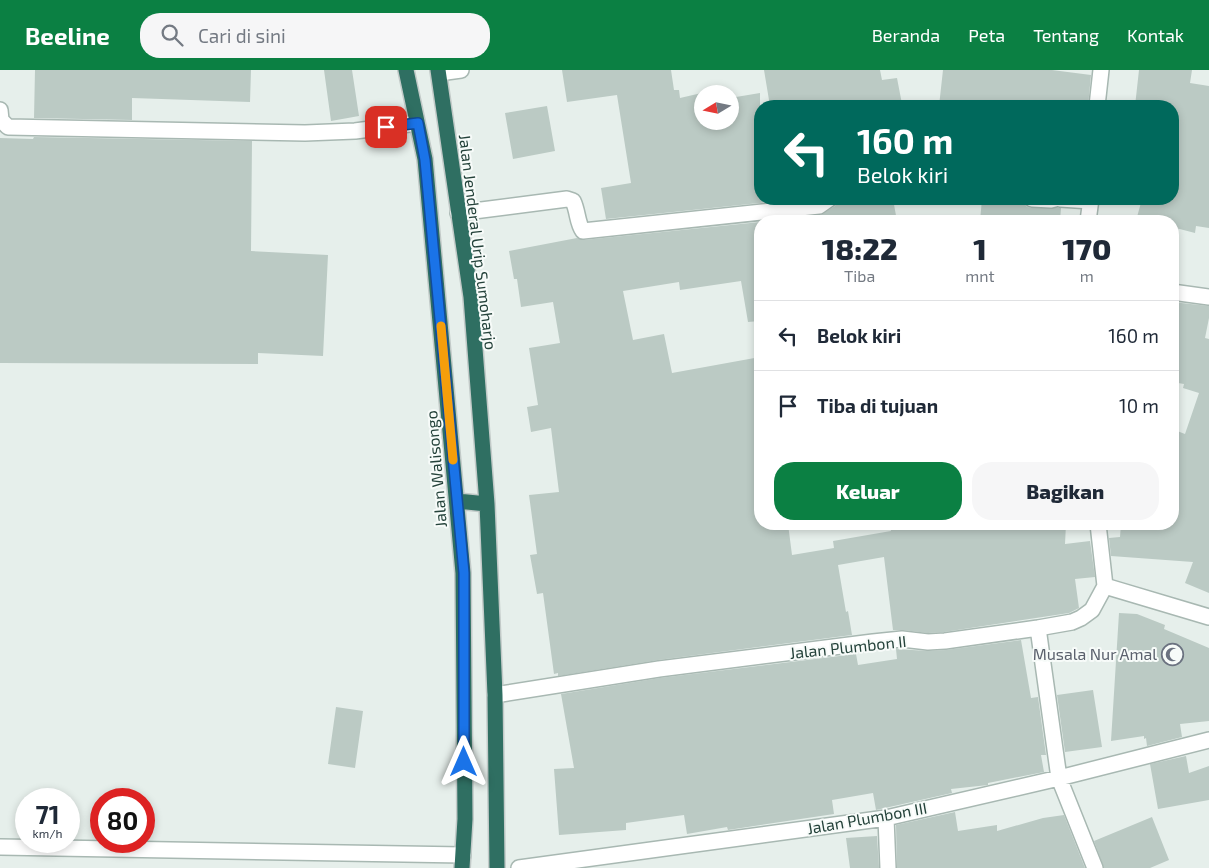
<!DOCTYPE html>
<html lang="id">
<head>
<meta charset="utf-8">
<style>
  body { margin:0; font-family:"Exo 2",sans-serif; background:#f6f6f7; color:#1f2937; height:100vh; display:flex; flex-direction:column; font-size:19px; white-space:nowrap }
  * { box-sizing:border-box; margin:0 }
  p { font-size:16px; color:#747a83 }
  .icon { flex:none; width:28px; height:28px; fill:none; stroke:currentColor; stroke-width:2; stroke-linecap:round; stroke-linejoin:round }
  .map { position:relative; flex:1; overflow:hidden }
  .drawer { position:absolute; left:754px; top:145px; width:425px; height:315px; display:flex; flex-direction:column; background:#fff; border-radius:20px; box-shadow:0 2px 8px #0003 }
  .drawer>* { flex:none }
  .hud { position:absolute; left:754px; top:30px; width:425px; height:105px; border-radius:20px; box-shadow:0 2px 8px #0003; background:#00695c; color:#fff; overflow:hidden }
  .needle { width:32px; rotate:260deg }
  .controls { position:absolute; left:694px; top:15px; display:grid; gap:10px }
  .controls a { display:grid; place-items:center; width:45px; height:45px; border-radius:50%; background:#fff; box-shadow:0 2px 8px #0003; font-size:25px }
  .speed { position:absolute; left:15px; top:718px; display:flex; gap:10px; font-size:25px; font-weight:700; text-align:center }
  .speed>* { display:grid; place-content:center; width:65px; height:65px; border-radius:50%; background:#fff; box-shadow:0 2px 8px #0003; line-height:1 }
  .speed small { font-size:12px; font-weight:400 }
  .speed .limit { border:8px solid #d22; background:#fff; color:#111 }
  .pin { position:absolute; display:grid; place-items:center; width:42px; height:42px; color:#fff; margin:-21px; border-radius:10px; box-shadow:0 2px 8px #0006 }
  .me { position:absolute; width:55px; margin:-28px; rotate:0deg; stroke-linejoin:round; filter:drop-shadow(0 0 4px #0008) }
  .turn { display:flex; align-items:center; gap:18px; height:105px; padding:0 20px; font-size:22px }
  .turn .icon { width:65px; height:65px; stroke-width:2.5 }
  .turn b { display:block; font-size:35px; line-height:42px }
  .eta { display:flex; justify-content:space-evenly; align-items:center; height:85px; text-align:center }
  .eta b { font-size:30px; font-weight:800; line-height:35px }
  .cta { display:flex; gap:10px; margin-top:auto; padding:10px 20px }
  .cta a { flex:1; height:58px; border-radius:20px; background:#0b8043; color:#fff; font-size:20px; font-weight:800; line-height:58px; text-align:center }
  .cta a+a { background:#f6f6f7; color:#1f2937 }
  ul { padding:0; list-style:none }
  li { display:flex; align-items:center; gap:15px; height:70px; padding:0 20px; border-top:1px solid #e0e1e3 }
  li div { flex:1 }
  li b { display:block; font-size:19px }
  li em { font-style:normal }
  header { display:flex; align-items:center; gap:30px; box-sizing:border-box; height:70px; padding:0 25px; background:#0b8043; color:#fff }
  header strong { font-size:24px }
  nav { display:flex; gap:28px; margin-inline-start:auto; font-size:18px }
  .search { width:350px; height:45px; background:#f6f6f7; display:flex; align-items:center; gap:12px; box-sizing:border-box; padding:0 18px; border-radius:20px; color:#747a83; font-size:19px }
  .map>svg:first-child { display:block }
  .building { fill:#bbcac4 }
  .lines { fill:none; stroke-linecap:round; stroke-linejoin:round }
  .lane-casing { stroke:#a8b8b2; stroke-width:18 }
  .street-casing { stroke:#a8b8b2; stroke-width:18 }
  .highway-casing { stroke:#c2cac8; stroke-width:18 }
  .lane { stroke:#fff; stroke-width:15 }
  .street { stroke:#fff; stroke-width:15 }
  .highway { stroke:#2f6f62; stroke-width:15 }
  .route-casing { stroke:#114b97; stroke-width:12 }
  .route { stroke:#1a73e8; stroke-width:9 }
  .slow { stroke:#f59e0b; stroke-width:9 }
  .labels { text-anchor:middle; stroke-width:4; stroke-linejoin:round; paint-order:stroke }
  .street-label { font-size:16px; fill:#24423a; stroke:#f7fbf9 }
  .worship-label { font-size:16px; fill:#5b616d; stroke:#f7fbf9; text-anchor:end }
</style>
</head>
<body>
<header>
<strong>Beeline</strong>
<div class="search"><svg class="icon" aria-label="search" viewBox="0 0 24 24"><circle cx="10" cy="10" r="6"/><path d="M15 15l6 6"/></svg>Cari di sini</div>
<nav><a>Beranda</a><a>Peta</a><a>Tentang</a><a>Kontak</a></nav>
</header>
<div class="map">
<svg width="1209" height="798" viewBox="0 0 1209 798">
  <rect width="100%" height="100%" fill="#e6efeb"/>
  <!-- building -->
  <path class="building" d="M35 0H251L250 32 132 28V50L34 48Z
    M324 0H352L359 46 331 51Z
    M562 0H671L674 20H679L680 28 706 22V24H702V51H730V28L760 23V129H798L606 149 601 118 631 113 617 25 567 32Z
    M764 0H880L882 10 897 8 902 34 884 36H770Z
    M943 0H1052L1091 5 1088 36H939Z
    M1139 0H1192L1190 13 1209 16V158L1196 156 1195 163 1172 157V151H1153L1137 147 1142 129H1172V36H1135Z
    M547 36 555 81 513 89 505 43Z
    M34 67 252 71 251 181 328 185 323 286 258 283V294L0 293V68L33 69Z
    M838 129H893L897 151H764L820 145 835 136Z
    M982 129 1023 132 1027 137 1032 138H1061L1060 151H980Z
    M760 152V251L748 252 741 211 680 220 679 212 623 221 633 270 664 264 672 303 760 287V454H788L792 485 834 478 833 471 891 461 890 454H1066L1065 474 1090 471 1095 507 1075 509 1079 538 1069 543 944 562 928 563 903 560H893L884 487 838 495 846 542 848 541 852 565 658 590 558 606V603L554 604 543 523 537 524 530 485 537 484 529 425 559 422 551 358 531 362 527 337 538 335 529 278 560 273 553 232 521 237 517 209H514L509 181 577 168 584 170Z
    M1172 232 1209 236V248L1205 268 1209 269V523L1185 513 1193 492 1111 486 1109 468 1120 467 1121 454H1172V359L1185 364 1199 323 1183 318 1184 314 1172 312Z
    M1119 543 1137 544 1165 555 1164 559 1209 578V651L1180 654 1182 667 1147 676 1146 668 1144 669V666L1111 671Z
    M1021 570 1031 628 1038 627 1046 685H1041L1044 702 988 713V715L951 719 952 723 876 740 873 723 832 730 834 744 728 760 727 757 687 764 684 745 626 753V760L559 765 554 699 574 698 561 624 660 608 856 584 858 595 897 589 896 579 928 581 946 580Z
    M1093 620 1102 677 1065 682 1057 625Z
    M336 637 363 641 355 698 328 694Z
    M1186 686 1189 703 1209 696V730L1158 739 1150 694Z
    M955 742 958 761 997 755V761L1043 748 1064 745 1085 798H897L896 755Z
    M1152 747 1169 790 1150 798H1104L1094 771Z
    M877 766 879 798H850L846 768Z"/>
  <g class="lines">
    <defs>
      <path id="lane" d="M0 40 1 50 8 57 305 63 355 61 417 53
        M0 777 463 785"/>
      <path id="street" d="M439 3 461 0
        M1097 36 1101 0
        M1032 129 1051 130 1055 129
        M1060 129 1091 131
        M458 143 567 129 573 131C578 141 577 153 583 161L819 136 829 129
        M1088 151 1091 129
        M1172 222 1209 227
        M1098 454 1105 516
        M1105 516 1209 547
        M1038 558 1059 708 1095 798
        M495 625 659 599 873 572 902 569 928 572 945 571 1038 558 1072 552 1081 548 1092 540 1105 516
        M886 748 888 798
        M519 798 886 748 1059 708 1209 670"/>
      <path id="highway" d="M406 0 425 89 463 503 465 749 462 798
        M438 0 471 227 487 434 495 625 497 798
        M457 431 487 434"/>
    </defs>
    <!-- lane casing -->
    <use href="#lane" class="lane-casing"/>
    <!-- street casing -->
    <use href="#street" class="street-casing"/>
    <!-- highway casing -->
    <use href="#highway" class="highway-casing"/>
    <!-- lane -->
    <use href="#lane" class="lane"/>
    <!-- street -->
    <use href="#street" class="street"/>
    <!-- highway -->
    <use href="#highway" class="highway"/>
  </g>
  <g class="lines">
    <defs>
      <path id="route" d="M386 57 418 53 425 90 464 503V692"/>
    </defs>
    <!-- route casing -->
    <use href="#route" class="route-casing"/>
    <!-- route -->
    <use href="#route" class="route"/>
    <!-- slow -->
    <path class="slow" d="M441 256 453 390"/>
  </g>
  <!-- icons -->
  <defs>
    <symbol id="mosque-ring" viewBox="-11 -11 22 22"><circle r="9.5" fill="#f7fbf9" stroke="#6b7280" stroke-width="1.5"/><path d="M3.5-4.9A6 6 0 1 0 3.5 4.9A5 5 0 1 1 3.5-4.9Z" fill="#6b7280"/></symbol>
  </defs>
  <g fill-rule="evenodd">
    <use href="#mosque-ring" x="1160" y="572" width="25" height="25"/>
  </g>
  <g class="labels">
    <!-- street labels -->
    <g class="street-label">
      <text transform="translate(478 172) rotate(83)" y="6">Jalan Jenderal Urip Sumoharjo</text>
      <text transform="translate(436 399) rotate(-95)" y="6">Jalan Walisongo</text>
      <text transform="translate(848 577) rotate(-6)" y="6">Jalan Plumbon II</text>
      <text transform="translate(867 748) rotate(-10)" y="6">Jalan Plumbon III</text>
    </g>
    <!-- worship labels -->
    <g class="worship-label">
      <text x="1157" y="590">Musala Nur Amal</text>
    </g>
  </g>
</svg>
<div class="controls">
<a><svg class="needle" viewBox="-14 -14 28 28"><path d="M0-13l5 13h-10z" fill="#e53935"/><path d="M0 13l5-13h-10z" fill="#747a83"/></svg></a>
</div>
<div class="speed"><div>71<small>km/h</small></div><div class="limit">80</div></div>
<div class="pin" style="left:386px;top:57px;background:#d93025"><svg class="icon" aria-label="arrive" viewBox="0 0 24 24"><path d="M6 21V4h12l-3 4 3 4H6"/></svg></div>
<svg class="me" style="left:464px;top:692px" viewBox="-20 -20 40 40"><path d="M0-17L14 15 0 8-14 15z" fill="#1a73e8" stroke="#fff" stroke-width="4"/></svg>
<div class="hud">
<div class="turn"><svg class="icon" aria-label="left" viewBox="0 0 24 24"><path d="M17 20v-9H6M10 6l-5 5 5 5"/></svg><div><b>160 m</b>Belok kiri</div></div>
</div>
<section class="drawer">
<div class="eta">
<div><b>18:22</b><p>Tiba</p></div>
<div><b>1</b><p>mnt</p></div>
<div><b>170</b><p>m</p></div>
</div>
<ul>
<li><svg class="icon" aria-label="left" viewBox="0 0 24 24"><path d="M17 20v-9H6M10 6l-5 5 5 5"/></svg><div><b>Belok kiri</b></div><em>160 m</em></li>
<li><svg class="icon" aria-label="arrive" viewBox="0 0 24 24"><path d="M6 21V4h12l-3 4 3 4H6"/></svg><div><b>Tiba di tujuan</b></div><em>10 m</em></li>
</ul>
<div class="cta"><a>Keluar</a><a>Bagikan</a></div>
</section>
</div>
</body>
</html>
